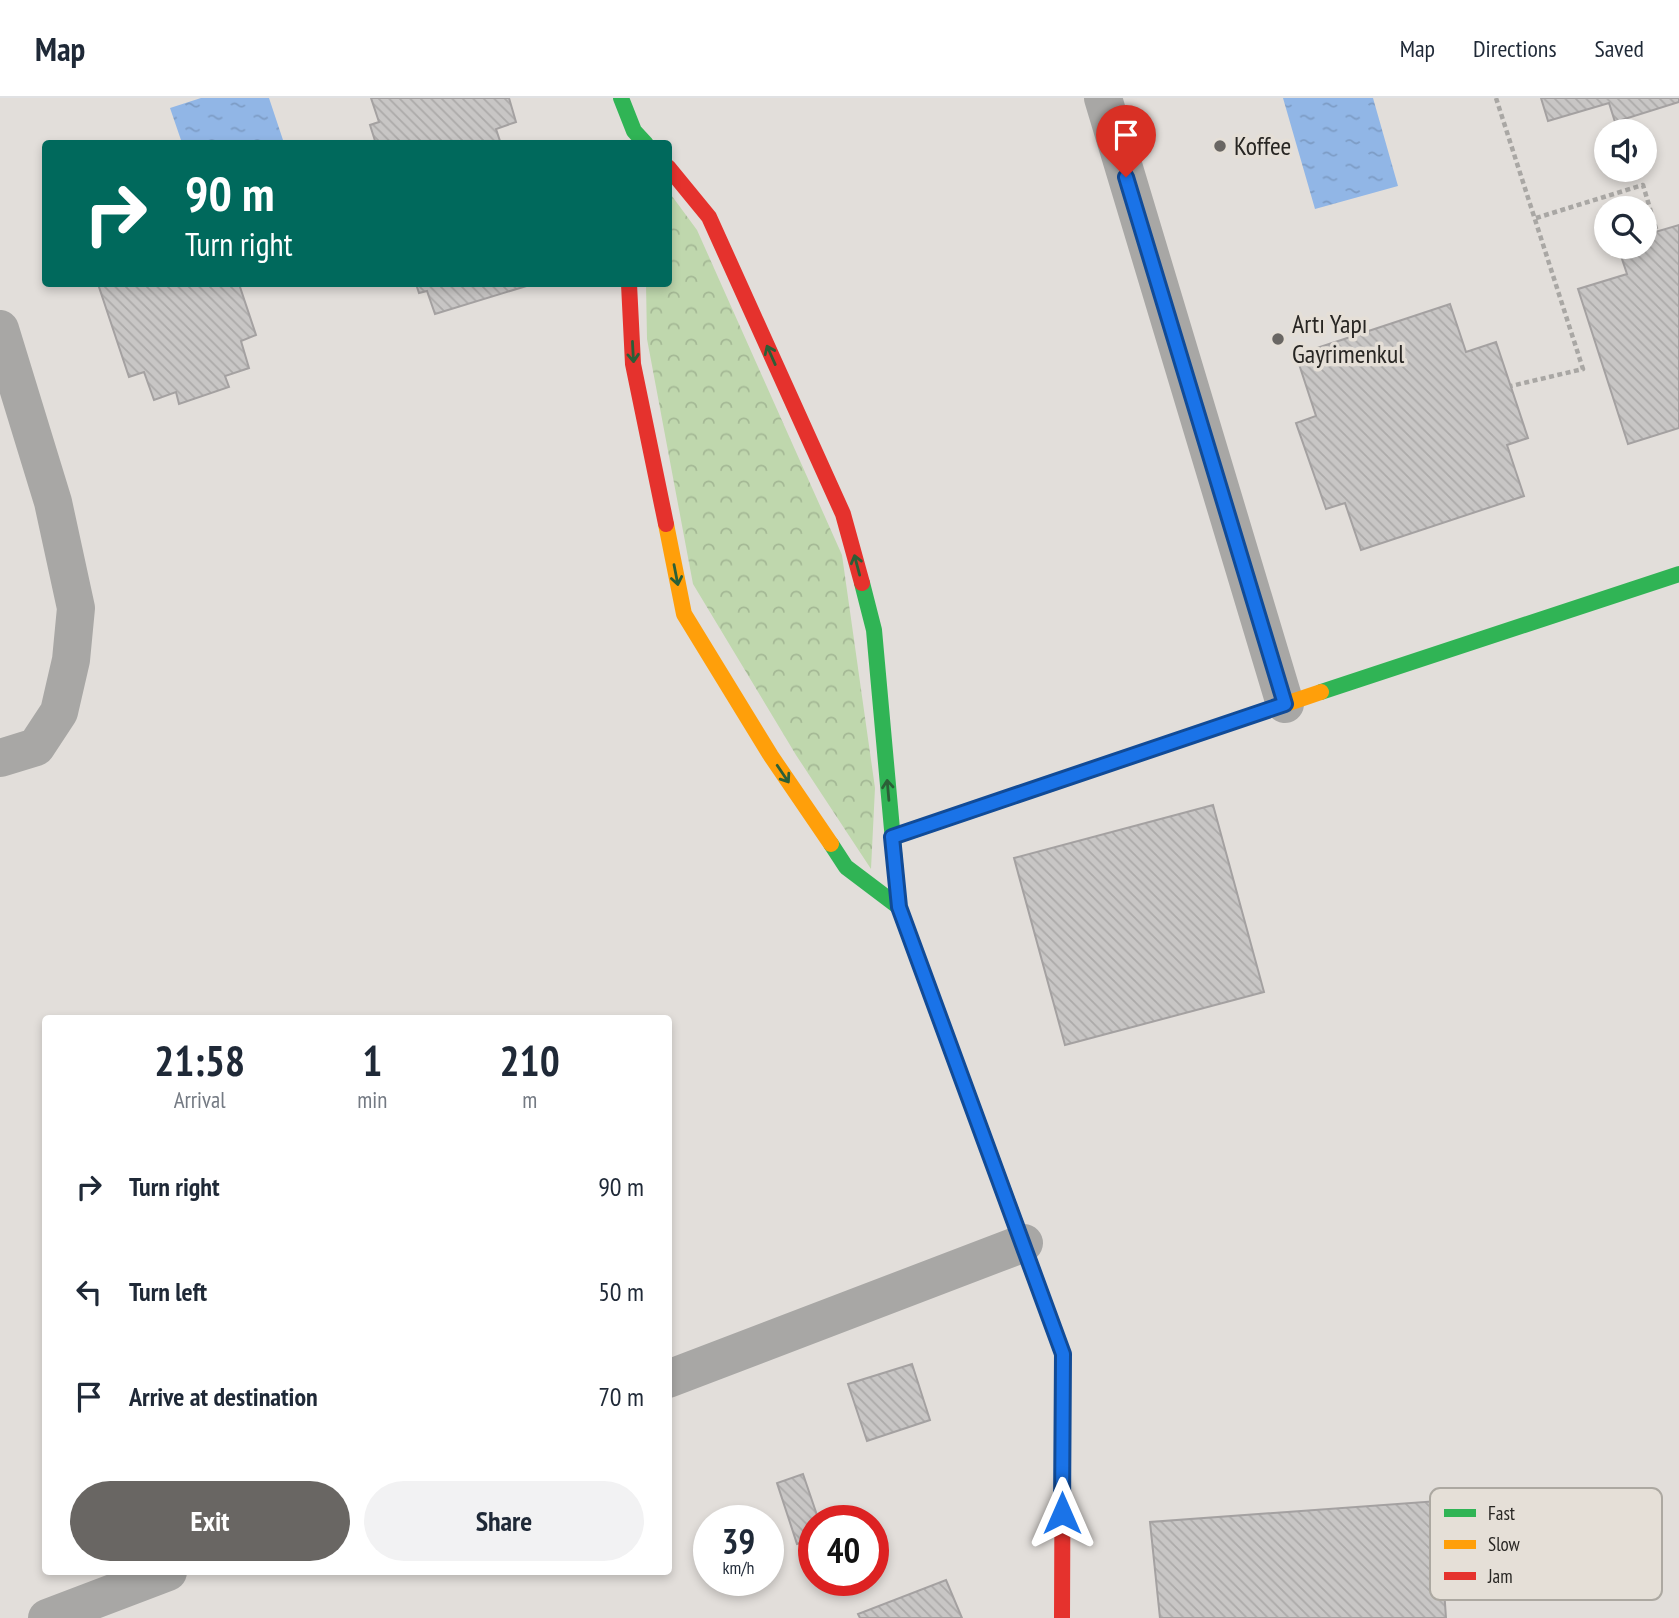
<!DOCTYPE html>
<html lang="en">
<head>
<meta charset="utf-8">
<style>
  body { margin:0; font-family:"PT Sans Narrow",sans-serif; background:#f2f2f3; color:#1f2937; height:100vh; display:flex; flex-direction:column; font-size:26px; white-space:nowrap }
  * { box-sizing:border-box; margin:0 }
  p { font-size:23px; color:#747a83 }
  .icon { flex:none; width:38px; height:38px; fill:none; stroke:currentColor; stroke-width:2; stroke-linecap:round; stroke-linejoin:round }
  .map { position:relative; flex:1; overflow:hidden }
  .details { position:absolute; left:42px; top:917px; width:630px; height:560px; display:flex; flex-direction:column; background:#fff; border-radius:7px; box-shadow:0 4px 10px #0003 }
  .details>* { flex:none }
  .guide { position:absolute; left:42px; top:42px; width:630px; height:147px; border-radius:7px; box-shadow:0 4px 10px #0003; background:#00695c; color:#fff; overflow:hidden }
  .tools { position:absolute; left:1594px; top:21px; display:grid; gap:14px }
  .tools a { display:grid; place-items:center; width:63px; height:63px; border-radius:50%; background:#fff; box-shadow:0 4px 10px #0003; font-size:35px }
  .speed { position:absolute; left:693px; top:1407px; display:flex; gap:14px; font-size:35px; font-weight:700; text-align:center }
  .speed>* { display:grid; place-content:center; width:91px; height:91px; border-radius:50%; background:#fff; box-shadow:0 4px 10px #0003; line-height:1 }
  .speed small { font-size:18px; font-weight:400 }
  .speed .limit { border:10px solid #d22; background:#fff; color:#111 }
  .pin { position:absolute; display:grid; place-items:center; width:60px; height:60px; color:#fff; margin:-72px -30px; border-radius:50% 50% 50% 0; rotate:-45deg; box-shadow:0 0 7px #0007 }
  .pin .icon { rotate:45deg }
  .me { position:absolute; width:77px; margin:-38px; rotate:0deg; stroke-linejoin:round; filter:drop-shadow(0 0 5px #0008) }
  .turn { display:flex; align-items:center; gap:24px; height:147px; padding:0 28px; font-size:32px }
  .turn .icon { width:91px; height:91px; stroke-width:2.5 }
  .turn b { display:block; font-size:49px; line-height:60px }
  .eta { display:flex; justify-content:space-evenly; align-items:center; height:119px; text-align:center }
  .eta b { font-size:42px; font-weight:800; line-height:49px }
  .primary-button { display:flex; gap:14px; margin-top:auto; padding:14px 28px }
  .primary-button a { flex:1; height:80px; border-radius:42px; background:#696663; color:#fff; font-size:28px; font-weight:800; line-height:80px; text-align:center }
  .primary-button a+a { background:#f2f2f3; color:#1f2937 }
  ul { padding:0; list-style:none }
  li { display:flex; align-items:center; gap:21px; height:105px; padding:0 28px }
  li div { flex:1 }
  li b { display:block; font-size:26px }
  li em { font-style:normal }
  header { display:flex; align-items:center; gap:42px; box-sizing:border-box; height:98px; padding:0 35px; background:#fff; border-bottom:2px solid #e0e1e3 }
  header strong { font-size:33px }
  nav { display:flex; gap:38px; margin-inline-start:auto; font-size:24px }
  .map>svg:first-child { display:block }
  .forest { fill:url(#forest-crowns) }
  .water { fill:url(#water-ripples) }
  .building { fill:url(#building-back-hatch); stroke:#a4a1a1; stroke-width:2 }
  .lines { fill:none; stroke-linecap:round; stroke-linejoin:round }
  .path { stroke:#a9a7a4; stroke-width:4.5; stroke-dasharray:5 3.5; stroke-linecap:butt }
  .street { stroke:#a8a7a5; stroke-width:38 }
  .fast { stroke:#30b455; stroke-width:16 }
  .slow { stroke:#ff9f0a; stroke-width:16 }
  .jam { stroke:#e5322d; stroke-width:16 }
  .oneway { stroke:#2b5f37 }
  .route-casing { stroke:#114b97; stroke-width:18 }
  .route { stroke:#1a73e8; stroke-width:12 }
  .poi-dot { fill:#696663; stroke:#e5dfd7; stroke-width:2.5 }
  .labels { text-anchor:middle; stroke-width:7; stroke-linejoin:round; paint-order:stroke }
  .poi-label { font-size:26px; fill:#282623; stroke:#e5dfd7; text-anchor:start }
  .key { fill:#e5dfd7; stroke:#aca8a1; stroke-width:2 }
  .key-label { font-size:19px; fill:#282623 }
</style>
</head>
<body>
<header>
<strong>Map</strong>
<nav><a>Map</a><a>Directions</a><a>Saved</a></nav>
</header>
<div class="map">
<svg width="1679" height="1520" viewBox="0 0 1679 1520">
  <defs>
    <pattern id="forest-crowns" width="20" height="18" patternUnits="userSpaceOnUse" patternTransform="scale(1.75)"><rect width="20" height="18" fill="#bfd7ad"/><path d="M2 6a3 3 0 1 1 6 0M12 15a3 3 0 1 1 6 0" fill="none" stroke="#a4b895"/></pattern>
    <pattern id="water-ripples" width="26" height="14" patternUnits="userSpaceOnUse" patternTransform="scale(1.75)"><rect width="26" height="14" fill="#91b6e6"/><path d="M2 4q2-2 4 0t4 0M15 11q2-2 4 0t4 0" fill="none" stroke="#7d9cc5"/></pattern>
    <pattern id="building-back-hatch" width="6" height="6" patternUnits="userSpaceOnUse" patternTransform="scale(1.75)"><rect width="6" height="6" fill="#c8c6c5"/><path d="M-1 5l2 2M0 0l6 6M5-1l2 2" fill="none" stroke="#acaaa9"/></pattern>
  </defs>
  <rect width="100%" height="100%" fill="#e2deda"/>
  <!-- forest -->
  <path class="forest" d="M669 94 697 132 842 457 875 690 871 771 796 657 693 486 647 241 646 186H668Z"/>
  <!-- water -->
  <path class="water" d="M201 0H269L284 45H182L170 10Z
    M1283 0H1373L1398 88 1315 111Z"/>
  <!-- building -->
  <path class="building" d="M371 0H509L516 24 496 31 501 46H376L370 27 379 24Z
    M1541 0H1679V4L1615 24 1609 5 1548 23Z
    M1679 127V330L1628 346 1578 191 1627 176 1618 149H1645V137Z
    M98 186H239L256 237 241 243 249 270 225 278 229 289 179 306 176 294 154 302 144 274 129 279Z
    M416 186H533L435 216 427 193 419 195Z
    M1450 206 1466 254 1496 244 1528 340 1507 347 1524 398 1361 452 1345 405 1326 411 1296 325 1316 318 1296 257Z
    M1213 707 1264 894 1065 947 1014 760Z
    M912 1266 930 1322 867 1343 848 1286Z
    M803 1376 819 1423H814V1441L797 1446 777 1385Z
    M1438 1403 1446 1520H1160L1150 1424Z
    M946 1482 962 1520H860L858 1516Z"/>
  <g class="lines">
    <!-- path -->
    <path class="path" d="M1496 0 1583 271 1511 288
      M1536 120 1643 87 1657 134"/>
    <!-- street -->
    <path class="street" d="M1103 0 1285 606
      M0 231 53 404 76 510 71 562 59 614 36 649 0 660
      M668 1281 1024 1145
      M47 1520 168 1474"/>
    <!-- fast -->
    <path class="fast" d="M621 0 634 33 646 46
      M862 485 874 532 899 809 1008 1105
      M1321 594 1679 476
      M831 746 846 769 899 809"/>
    <!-- slow -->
    <path class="slow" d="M666 426 684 516 771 658 831 746
      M893 739 1321 594"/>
    <!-- jam -->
    <path class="jam" d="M668 69 709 119 843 416 862 485
      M629 186 633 266 666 426
      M1008 1105 1063 1256 1062 1520"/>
  </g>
  <!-- one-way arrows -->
  <defs><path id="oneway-shaft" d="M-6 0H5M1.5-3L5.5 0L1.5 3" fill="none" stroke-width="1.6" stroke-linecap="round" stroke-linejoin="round" transform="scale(1.75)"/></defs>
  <g class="oneway">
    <use href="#oneway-shaft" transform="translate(633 254) rotate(87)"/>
    <use href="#oneway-shaft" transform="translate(771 257) rotate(-114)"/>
    <use href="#oneway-shaft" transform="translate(857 467) rotate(-105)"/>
    <use href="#oneway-shaft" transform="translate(676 477) rotate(79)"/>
    <use href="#oneway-shaft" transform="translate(783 676) rotate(56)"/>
    <use href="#oneway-shaft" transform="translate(888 692) rotate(-95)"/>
  </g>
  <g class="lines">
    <defs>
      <path id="route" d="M1062 1415 1063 1256 899 809 892 739 1285 606 1126 79"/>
    </defs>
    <!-- route casing -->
    <use href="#route" class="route-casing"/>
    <!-- route -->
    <use href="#route" class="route"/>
  </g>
  <!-- markers -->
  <g class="poi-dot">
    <circle cx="1220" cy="48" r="7"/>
    <circle cx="1278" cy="241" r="7"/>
  </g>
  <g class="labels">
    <!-- poi labels -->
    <g class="poi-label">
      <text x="1234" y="57">Koffee</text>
      <text x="1292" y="235">Artı Yapı<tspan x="1292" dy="30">Gayrimenkul</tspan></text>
    </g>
  </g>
  <!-- legend -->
  <rect x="1430" y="1390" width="232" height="112" rx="10" class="key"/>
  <rect x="1444" y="1411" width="32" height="8" fill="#30b455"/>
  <rect x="1444" y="1442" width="32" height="9" fill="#ff9f0a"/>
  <rect x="1444" y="1474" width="32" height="8" fill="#e5322d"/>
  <g class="key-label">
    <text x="1488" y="1422">Fast</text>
    <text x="1488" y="1453">Slow</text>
    <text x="1488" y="1485">Jam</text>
  </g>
</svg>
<div class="tools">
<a><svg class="icon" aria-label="sound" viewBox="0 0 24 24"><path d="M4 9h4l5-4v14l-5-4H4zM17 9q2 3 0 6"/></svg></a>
<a><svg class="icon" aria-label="search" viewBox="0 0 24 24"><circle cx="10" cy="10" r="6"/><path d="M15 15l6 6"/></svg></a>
</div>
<div class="speed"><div>39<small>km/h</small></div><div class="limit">40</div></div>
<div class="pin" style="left:1126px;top:79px;background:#d93025"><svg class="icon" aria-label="arrive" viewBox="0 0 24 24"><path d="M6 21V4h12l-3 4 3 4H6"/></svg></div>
<svg class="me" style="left:1062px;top:1415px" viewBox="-20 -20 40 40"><path d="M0-17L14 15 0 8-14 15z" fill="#1a73e8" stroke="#fff" stroke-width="4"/></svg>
<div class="guide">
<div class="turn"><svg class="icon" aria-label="right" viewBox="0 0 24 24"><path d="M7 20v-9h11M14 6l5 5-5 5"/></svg><div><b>90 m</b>Turn right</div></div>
</div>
<section class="details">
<div class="eta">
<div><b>21:58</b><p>Arrival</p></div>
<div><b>1</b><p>min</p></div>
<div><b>210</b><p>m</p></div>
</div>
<ul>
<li><svg class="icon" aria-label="right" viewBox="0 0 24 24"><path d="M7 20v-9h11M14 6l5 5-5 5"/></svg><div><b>Turn right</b></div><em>90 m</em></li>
<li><svg class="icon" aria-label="left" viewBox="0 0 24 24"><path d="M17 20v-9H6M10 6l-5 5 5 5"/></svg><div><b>Turn left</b></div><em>50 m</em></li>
<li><svg class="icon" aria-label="arrive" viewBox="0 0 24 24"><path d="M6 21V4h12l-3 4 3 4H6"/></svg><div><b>Arrive at destination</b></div><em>70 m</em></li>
</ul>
<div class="primary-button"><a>Exit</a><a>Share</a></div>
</section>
</div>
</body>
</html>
